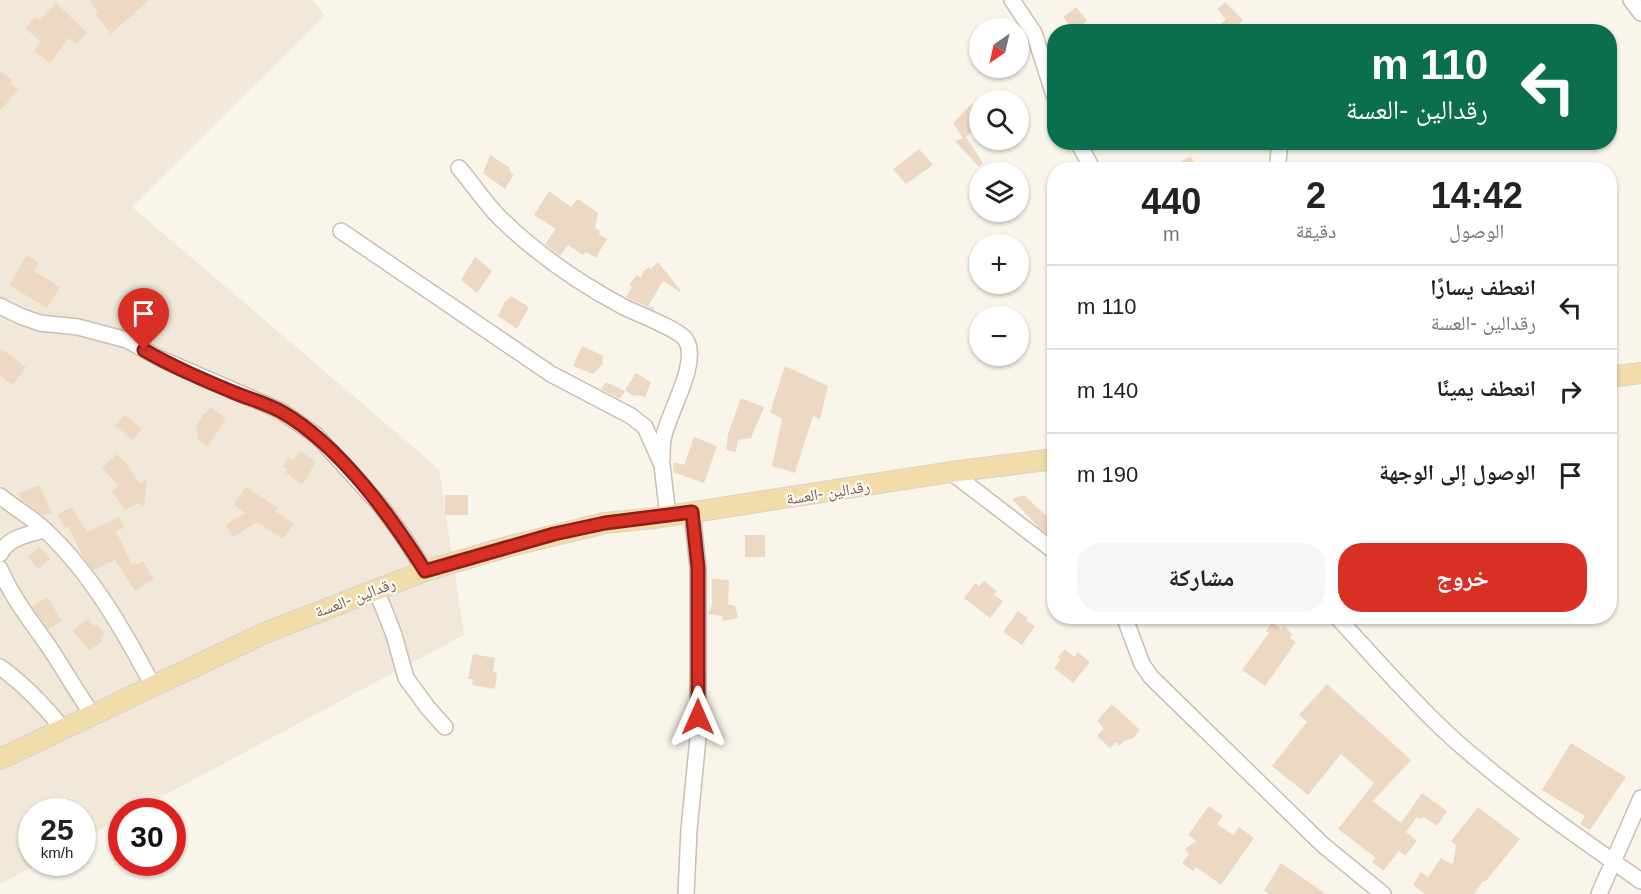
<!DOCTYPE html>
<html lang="ar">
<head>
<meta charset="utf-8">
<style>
  body { margin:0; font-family:Helvetica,"Noto Naskh Arabic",sans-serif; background:#f6f6f6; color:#222; direction:rtl; height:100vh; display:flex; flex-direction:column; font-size:22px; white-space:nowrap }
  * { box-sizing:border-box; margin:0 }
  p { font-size:20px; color:#767676 }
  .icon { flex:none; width:33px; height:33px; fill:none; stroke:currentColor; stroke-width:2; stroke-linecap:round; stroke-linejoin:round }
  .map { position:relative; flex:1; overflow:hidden; direction:ltr }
  .side { position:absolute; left:1047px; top:162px; width:570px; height:462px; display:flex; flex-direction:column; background:#fff; border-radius:24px; box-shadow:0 2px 4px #0004; direction:rtl }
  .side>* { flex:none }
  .guide { position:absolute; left:1047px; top:24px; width:570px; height:126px; border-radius:24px; box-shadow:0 2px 4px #0004; direction:rtl; background:#0b6e4f; color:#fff; overflow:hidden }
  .needle { width:39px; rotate:214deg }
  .controls { position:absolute; left:969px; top:18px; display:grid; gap:12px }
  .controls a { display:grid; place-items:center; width:60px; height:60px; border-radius:50%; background:#fff; box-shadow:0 2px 4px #0004; font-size:30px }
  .speed { position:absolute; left:18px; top:798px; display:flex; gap:12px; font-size:30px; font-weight:700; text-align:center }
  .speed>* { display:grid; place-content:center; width:78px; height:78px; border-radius:50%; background:#fff; box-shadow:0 2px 4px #0004; line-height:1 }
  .speed small { font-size:15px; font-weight:400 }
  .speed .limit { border:9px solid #d22; background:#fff; color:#111 }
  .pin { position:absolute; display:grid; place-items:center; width:51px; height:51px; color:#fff; margin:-62px -26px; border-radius:50% 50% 50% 0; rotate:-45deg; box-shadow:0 0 6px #0007 }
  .pin .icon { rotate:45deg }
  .me { position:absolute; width:66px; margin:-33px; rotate:0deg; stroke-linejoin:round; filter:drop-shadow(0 0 4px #0008) }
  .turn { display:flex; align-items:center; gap:21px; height:126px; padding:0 30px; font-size:27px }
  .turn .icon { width:78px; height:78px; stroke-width:2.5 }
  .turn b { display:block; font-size:42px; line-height:51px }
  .eta { display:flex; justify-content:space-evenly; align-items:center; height:102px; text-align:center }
  .eta b { font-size:36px; font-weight:700; line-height:42px }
  .button { display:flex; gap:12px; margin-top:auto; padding:12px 30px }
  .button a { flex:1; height:69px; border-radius:24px; background:#d93025; color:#fff; font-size:24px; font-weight:700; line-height:69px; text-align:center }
  .button a+a { background:#f6f6f6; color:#222 }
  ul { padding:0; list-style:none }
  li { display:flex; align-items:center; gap:18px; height:84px; padding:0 30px; border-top:2px solid #e0e0e0 }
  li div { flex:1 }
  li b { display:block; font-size:22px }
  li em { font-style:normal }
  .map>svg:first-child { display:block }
  .residential { fill:#f1e8d9 }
  .building { fill:#edd8c4 }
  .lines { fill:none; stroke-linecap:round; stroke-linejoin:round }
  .minor-casing { stroke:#ccbeb1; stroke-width:18 }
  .major-casing { stroke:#d8d2ce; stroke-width:22 }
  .minor { stroke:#fff; stroke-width:15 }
  .major { stroke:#f1dcaa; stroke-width:20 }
  .route-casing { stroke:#8d1f18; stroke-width:15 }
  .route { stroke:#d93025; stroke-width:10 }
  .labels { text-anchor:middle; stroke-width:4.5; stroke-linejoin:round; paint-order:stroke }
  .street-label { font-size:16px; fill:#735f50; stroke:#fdf9f0 }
</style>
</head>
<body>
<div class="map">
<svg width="1641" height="894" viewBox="0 0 1641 894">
  <rect width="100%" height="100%" fill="#faf5ea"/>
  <!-- residential -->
  <path class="residential" d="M0 0H312L325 15 132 207 439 469 464 635 135 811 122 812 121 818 83 839 82 812H32V862L39 863 0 884Z"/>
  <!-- building -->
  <path class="building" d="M89 0H149L111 34 96 15 98 13Z
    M1225 2 1243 20 1231 32H1213L1226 19 1217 9Z
    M56 3 87 33 76 44 69 38 50 63 34 51 41 42 25 28 35 17 39 20Z
    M1076 7 1087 21 1074 31 1063 17Z
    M0 70 12 80 10 83 18 89 0 111Z
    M971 104 980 106V124L966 137 983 163 979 167 955 141 963 138 953 123Z
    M919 149 933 165 906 184 893 169Z
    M490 155 510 168V172L514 174 505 189 483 173Z
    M1190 156 1199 170H1169Z
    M549 191 571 207 578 199 598 213 595 228 600 231 599 234 607 239 596 258 586 252 583 255 568 245 560 256 545 244 556 229 534 215Z
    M27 255 39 263 34 271 60 287 47 308 9 285Z
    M475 257 492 271 477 293 461 280Z
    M658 262 681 291 680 292 663 281 648 306 655 308 654 310 626 297 632 287 629 285 637 275 641 278 643 272 649 267 651 269Z
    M511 296 529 307 517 329 498 316 504 303Z
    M582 346 604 356 602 360 603 364 593 374 573 366Z
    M0 348 26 367 13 385 0 376Z
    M785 366 828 386 820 419 813 416 795 473 772 466 782 419 770 412Z
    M636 373 651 382 645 397 636 395 634 396 625 390Z
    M606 382 625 391 620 399 601 389Z
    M741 398 764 407 751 438 738 440 736 452 726 450 728 434Z
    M210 407 226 418 208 446 196 438 199 433 195 430 203 414 205 415Z
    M125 415 142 429 132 440 115 425Z
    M694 437 717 446 704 483 673 472 674 462 684 465Z
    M300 451 316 462 302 485 285 472 288 469 283 466 289 457 293 460Z
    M117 454 127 464 140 484 147 480 144 506 138 503 125 510 112 491 119 486 102 468Z
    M39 485 52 513 42 515 22 500 19 493Z
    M246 487 278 508 275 511 294 524 283 539 257 522 233 537 226 525 245 513 234 504Z
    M445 495H468V515H445Z
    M1024 495 1054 523V539L1038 527 1012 499Z
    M71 507 87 532 119 517 124 528 116 531 132 565 135 563 137 565 143 561 154 579 135 591 115 560 93 570 82 555 68 526 65 528 57 515Z
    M745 535H765V557H745Z
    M40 547 50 559 38 569 28 557Z
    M712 579 729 580 728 604 735 606 738 618 723 621 722 616 708 614 712 605Z
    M984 581 997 591 994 595 1003 601 990 618 964 598 975 583 979 586Z
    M47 597 62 621 48 629 32 606Z
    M1018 611 1028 618 1026 620 1035 626 1022 645 1003 632Z
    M89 619 94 626 97 624 104 634 100 637 103 641 89 650 72 630Z
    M1272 622 1281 629 1285 626 1292 635 1290 638 1296 642 1265 686 1242 670 1269 633 1266 631Z
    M1065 649 1074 657 1078 652 1090 662 1073 683 1054 668 1061 659 1058 657Z
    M473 654 495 658 493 672 497 673 495 689 472 685 473 679H468Z
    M1327 684 1411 760 1373 801 1401 823 1422 793 1447 811 1437 826 1424 817 1421 819 1417 817 1406 832 1417 841 1405 856 1399 851 1383 871 1372 862 1376 858 1338 829 1374 783 1341 754 1308 795 1272 766 1307 722 1299 715Z
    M1112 704 1140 730 1133 738 1124 741 1119 746 1116 742 1110 748 1097 736 1104 728 1097 721Z
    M1571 743 1626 777 1590 830 1580 824 1585 816 1542 790Z
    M1209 806 1223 816 1217 824 1233 835 1239 827 1254 838 1221 885 1196 867 1193 871 1182 863 1189 854 1185 849 1196 841 1188 835Z
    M1478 807 1520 839 1485 882 1483 881 1474 894H1425L1413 885 1421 872 1428 877 1441 858 1453 865 1456 845 1451 841Z
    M1281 863 1326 894H1269L1264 891Z"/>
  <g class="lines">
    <defs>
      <path id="minor" d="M1012 0 1034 33 1054 95
        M1631 0 1641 13
        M1078 142 1093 170
        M459 168C473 184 485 203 500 218 536 253 577 282 622 306 635 313 679 329 686 340 700 364 667 414 663 440 662 446 662 453 662 459
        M1277 170 1279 152 1278 142
        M341 231 551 374 631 416 645 427 662 465 668 516
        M0 306 20 316 40 323 78 327 127 340 161 359 281 411 317 436 350 472 380 505 403 536 425 571
        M951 472 1054 551
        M0 496C15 508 31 517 45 530 91 573 124 631 153 686
        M0 554C7 538 29 534 45 530
        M0 569C12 597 30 620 47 644 63 667 76 692 93 715
        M376 589 394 635 406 678 428 708 445 727
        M1124 616 1142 664 1151 677 1323 845 1383 894
        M1336 616C1373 656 1409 698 1449 735 1509 789 1575 835 1641 881
        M0 667C25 685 44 705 63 729
        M686 894 689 830 698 738V568L692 512
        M1599 894 1641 798"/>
      <path id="major" d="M1610 377 1641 373
        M0 759 267 632 425 571 510 546 605 523 655 518 951 472 1054 459"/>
    </defs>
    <!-- minor casing -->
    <use href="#minor" class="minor-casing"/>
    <!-- major casing -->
    <use href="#major" class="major-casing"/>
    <!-- minor -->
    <use href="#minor" class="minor"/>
    <!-- major -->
    <use href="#major" class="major"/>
  </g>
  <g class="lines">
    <defs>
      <path id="route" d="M144 350C173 367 204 380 235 393 250 399 268 404 282 412 339 445 391 516 425 571L554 534 605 523 692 512 698 568V717"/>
    </defs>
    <!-- route casing -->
    <use href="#route" class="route-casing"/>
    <!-- route -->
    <use href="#route" class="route"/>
  </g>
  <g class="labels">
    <!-- street labels -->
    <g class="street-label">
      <text transform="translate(828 492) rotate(-9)" y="6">رقدالين -العسة</text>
      <text transform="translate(355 597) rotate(-21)" y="6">رقدالين -العسة</text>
    </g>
  </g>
</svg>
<div class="controls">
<a><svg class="needle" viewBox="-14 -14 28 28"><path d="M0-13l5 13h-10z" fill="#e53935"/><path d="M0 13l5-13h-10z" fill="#767676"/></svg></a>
<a><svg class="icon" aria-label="search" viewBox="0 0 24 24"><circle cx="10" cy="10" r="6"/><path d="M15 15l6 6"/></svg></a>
<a><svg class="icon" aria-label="layers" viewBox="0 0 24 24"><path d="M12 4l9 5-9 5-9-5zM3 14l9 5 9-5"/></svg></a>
<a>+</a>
<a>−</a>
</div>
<div class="speed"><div>25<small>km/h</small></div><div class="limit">30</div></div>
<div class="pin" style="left:144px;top:350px;background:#d93025"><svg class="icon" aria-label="arrive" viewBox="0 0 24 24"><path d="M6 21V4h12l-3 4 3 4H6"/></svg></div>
<svg class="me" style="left:698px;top:717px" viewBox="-20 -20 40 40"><path d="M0-17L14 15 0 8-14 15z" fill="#d93025" stroke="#fff" stroke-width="4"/></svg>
<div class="guide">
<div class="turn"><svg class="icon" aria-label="left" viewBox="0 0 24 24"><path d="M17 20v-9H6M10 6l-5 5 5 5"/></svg><div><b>110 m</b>رقدالين -العسة</div></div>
</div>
<section class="side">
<div class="eta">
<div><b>14:42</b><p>الوصول</p></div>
<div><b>2</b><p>دقيقة</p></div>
<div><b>440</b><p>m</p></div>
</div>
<ul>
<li><svg class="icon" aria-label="left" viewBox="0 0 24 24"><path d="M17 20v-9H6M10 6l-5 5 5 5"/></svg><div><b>انعطف يسارًا</b><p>رقدالين -العسة</p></div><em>110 m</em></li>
<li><svg class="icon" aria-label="right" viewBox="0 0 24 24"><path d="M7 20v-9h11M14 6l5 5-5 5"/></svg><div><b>انعطف يمينًا</b></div><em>140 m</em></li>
<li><svg class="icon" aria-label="arrive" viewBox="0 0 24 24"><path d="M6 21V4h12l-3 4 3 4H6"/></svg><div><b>الوصول إلى الوجهة</b></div><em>190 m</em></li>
</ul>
<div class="button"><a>خروج</a><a>مشاركة</a></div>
</section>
</div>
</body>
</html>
